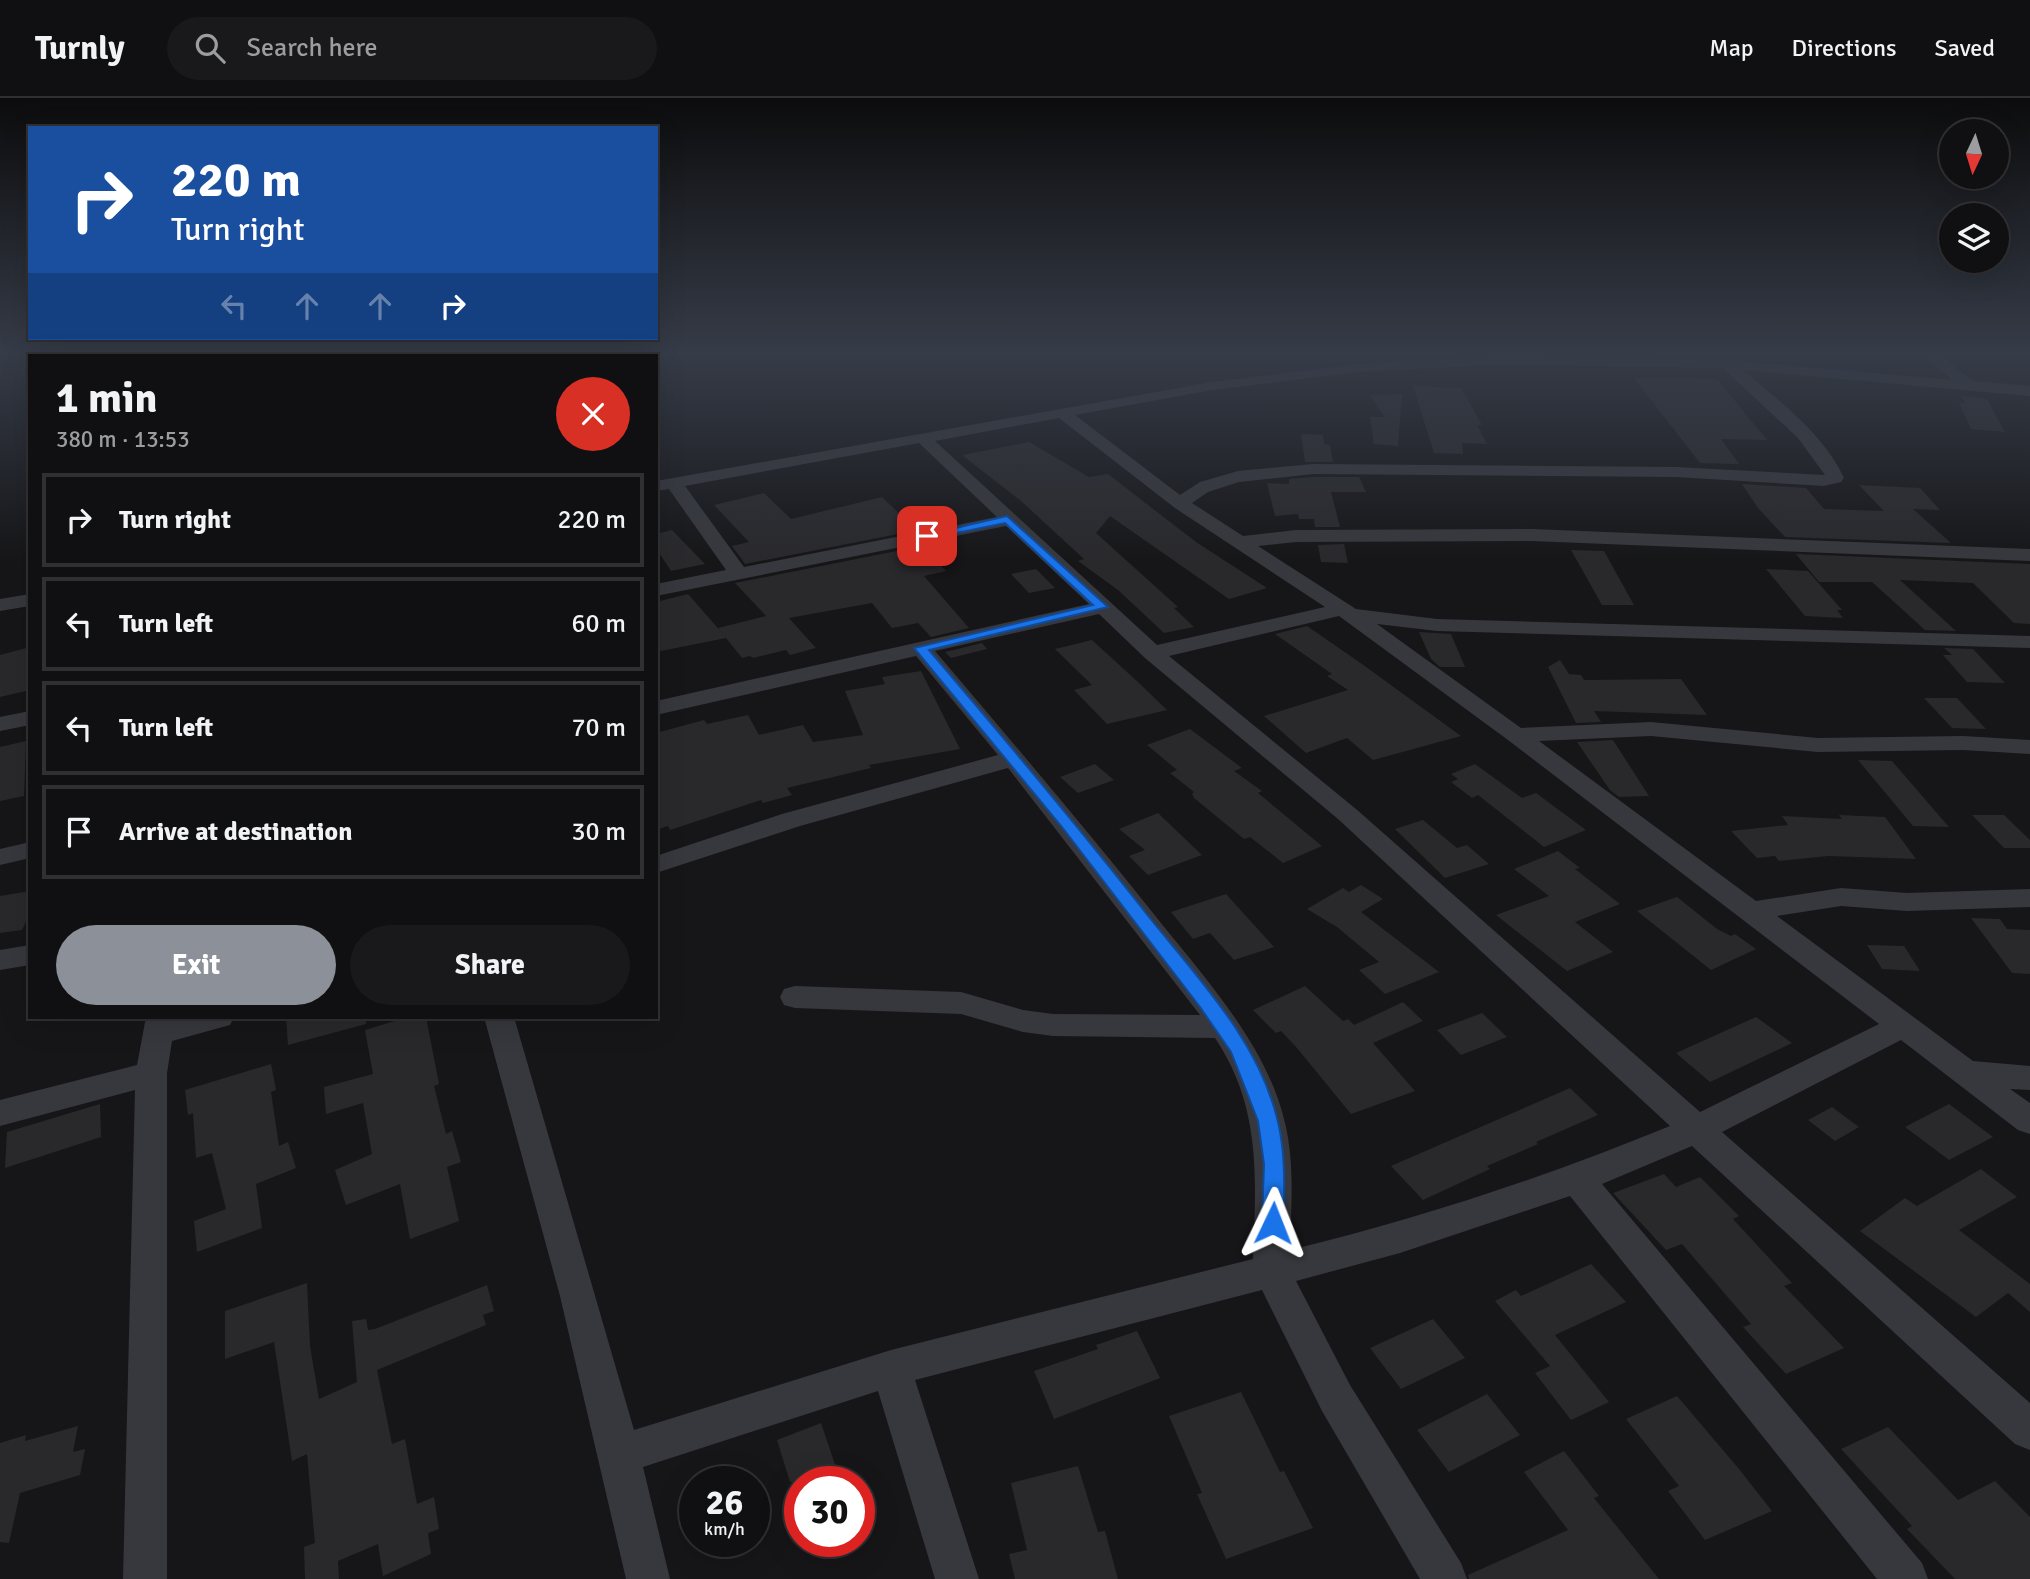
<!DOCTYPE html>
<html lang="en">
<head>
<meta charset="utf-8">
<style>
  body { margin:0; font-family:Signika,sans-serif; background:#19191b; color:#f1f3f6; height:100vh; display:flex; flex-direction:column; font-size:26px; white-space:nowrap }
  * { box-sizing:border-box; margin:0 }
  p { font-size:23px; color:#9c9d9f }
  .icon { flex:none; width:38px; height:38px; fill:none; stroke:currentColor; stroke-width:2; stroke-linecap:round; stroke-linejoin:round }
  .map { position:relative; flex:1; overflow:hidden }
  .sheet { position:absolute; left:28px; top:256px; width:630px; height:665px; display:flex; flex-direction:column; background:#101012; border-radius:0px; box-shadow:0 7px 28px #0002,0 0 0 2px #303032 }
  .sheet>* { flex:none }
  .banner { position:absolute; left:28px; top:28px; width:630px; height:214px; border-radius:0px; box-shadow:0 7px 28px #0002,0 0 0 2px #303032; background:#1a4fa0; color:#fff; overflow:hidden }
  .needle { width:46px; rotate:184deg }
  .fabs { position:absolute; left:1939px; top:21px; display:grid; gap:14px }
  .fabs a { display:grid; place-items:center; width:70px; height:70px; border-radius:50%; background:#101012; box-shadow:0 7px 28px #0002,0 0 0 2px #303032; font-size:35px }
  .speed { position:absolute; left:679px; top:1368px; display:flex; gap:14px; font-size:35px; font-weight:700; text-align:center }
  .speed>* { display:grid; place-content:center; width:91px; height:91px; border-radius:50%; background:#101012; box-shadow:0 7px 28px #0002,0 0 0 2px #303032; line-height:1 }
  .speed small { font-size:18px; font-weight:400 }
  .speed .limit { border:10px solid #d22; background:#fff; color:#111 }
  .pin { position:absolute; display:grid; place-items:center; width:60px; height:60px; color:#fff; margin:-30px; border-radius:14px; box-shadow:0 4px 10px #0006 }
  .me { position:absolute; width:77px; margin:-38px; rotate:2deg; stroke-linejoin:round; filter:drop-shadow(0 0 5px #0008) }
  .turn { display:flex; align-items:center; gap:24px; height:147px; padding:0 28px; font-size:32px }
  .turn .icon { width:91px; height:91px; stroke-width:2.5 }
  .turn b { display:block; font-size:49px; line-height:60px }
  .lanes { display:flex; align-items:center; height:66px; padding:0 28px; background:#0003; justify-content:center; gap:35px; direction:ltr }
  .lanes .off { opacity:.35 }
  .round { display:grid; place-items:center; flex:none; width:74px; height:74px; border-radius:37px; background:#19191b }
  .overview { display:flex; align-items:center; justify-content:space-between; height:119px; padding:0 28px }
  h1 { font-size:42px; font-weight:700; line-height:52px }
  .action { display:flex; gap:14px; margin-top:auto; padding:14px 28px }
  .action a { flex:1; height:80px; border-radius:42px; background:#8c9099; color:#fff; font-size:28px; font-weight:700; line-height:80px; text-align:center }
  .action a+a { background:#19191b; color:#f1f3f6 }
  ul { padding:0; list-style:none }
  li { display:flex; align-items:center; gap:21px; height:94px; margin:0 14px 10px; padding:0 14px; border:4px solid #303032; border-radius:0px }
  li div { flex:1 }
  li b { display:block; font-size:26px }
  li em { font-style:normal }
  header { display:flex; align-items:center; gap:42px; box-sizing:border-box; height:98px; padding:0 35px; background:#101012; border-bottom:2px solid #303032 }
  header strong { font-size:33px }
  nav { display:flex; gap:38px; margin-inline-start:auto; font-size:24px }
  .search { width:490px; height:63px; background:#19191b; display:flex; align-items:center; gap:18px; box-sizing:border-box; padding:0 24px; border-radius:38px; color:#9c9d9f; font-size:26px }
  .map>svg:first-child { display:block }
  .building { fill:#29292c }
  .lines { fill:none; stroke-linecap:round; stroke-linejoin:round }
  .street { fill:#37383d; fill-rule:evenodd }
  .route { fill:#1a73e8; stroke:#114b97; stroke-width:2 }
</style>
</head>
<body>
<header>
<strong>Turnly</strong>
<div class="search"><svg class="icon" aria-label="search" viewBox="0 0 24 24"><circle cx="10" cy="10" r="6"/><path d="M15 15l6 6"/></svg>Search here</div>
<nav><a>Map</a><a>Directions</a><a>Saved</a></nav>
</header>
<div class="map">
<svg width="2030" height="1481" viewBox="0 0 2030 1481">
  <rect width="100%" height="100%" fill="#161618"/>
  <!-- building -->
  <path class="building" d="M1634 280 1717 281 1767 342 1721 341 1739 366 1700 365Z
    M1413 288 1461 290 1482 327H1477L1487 346 1462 345 1463 356 1434 355Z
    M1402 296 1398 348 1374 346 1370 319H1385L1370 297Z
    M1962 298 1987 301 2005 334 1971 331 1959 305H1965Z
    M1301 336 1323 337 1324 346 1330 347 1333 364H1305Z
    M1029 344 1089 379 1108 376 1196 444 1267 490 1229 501 1110 418 1096 435 1178 509 1174 510 1194 529 1164 535 1118 492 1078 463 1084 461 1021 403 962 357Z
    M1313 379H1359L1366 394H1331L1340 429H1315L1314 421H1299L1298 416 1275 418 1267 385 1289 386V381Z
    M1742 386 1806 390 1824 411 1884 413 1859 387 1920 390 1940 412 1913 411 1951 445 1785 439 1758 410Z
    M764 395 791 421 882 399 906 422 898 424 908 434 745 466 732 448 749 444 714 407Z
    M672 432 705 466 671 473 656 450V436Z
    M1344 446 1348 465 1321 464 1318 447Z
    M922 448 946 473 924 478 969 530 931 539 918 525 892 530 872 505 789 520 816 550 790 557 786 552 753 560 750 558 742 560 726 540 656 554V504L688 496 723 536 718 530 766 518 735 485Z
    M1571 452 1604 453 1634 507H1602Z
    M1796 456 2030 466V526L2014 525 1973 485 1900 482 1956 533 1925 532 1872 484H1819Z
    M1036 471 1055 490 1029 495 1011 476Z
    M1766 471 1808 473 1842 512H1837L1843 520 1805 518Z
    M1307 528 1362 566 1461 638 1373 662 1347 640 1306 655 1264 618 1348 592 1327 578 1332 576 1275 536Z
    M1419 534 1451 536 1465 569H1440L1431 561Z
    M1092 542 1139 585 1167 612 1107 626 1074 592 1092 587 1055 551Z
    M982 545 987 551 951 560 945 554Z
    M30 549V592L0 599V557Z
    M1944 550 1973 551 2005 585 1967 584 1943 557H1952Z
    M1560 562 1569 576 1581 577 1584 582 1681 581 1707 617 1594 613 1601 624 1576 625 1548 569Z
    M921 573 960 651 869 667 871 670 787 690 792 697 763 705 761 702 670 732 668 728 656 732V635L704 622 707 626 748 617 759 637 803 627 813 644 863 637 845 593 885 586 882 579Z
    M1924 600H1957L1986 631 1952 630Z
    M1190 631 1242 670 1234 673 1262 693 1258 695 1322 748 1283 765 1250 739 1244 741 1194 700 1192 696 1194 694 1170 675 1177 672 1147 647Z
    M1613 642 1649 698 1619 699 1610 692 1577 644Z
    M26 643 24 698 0 703V649Z
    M1858 662 1892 663 1949 729 1913 728Z
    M1095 666 1114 682 1078 695 1060 679Z
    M1475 666 1522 700 1536 695 1586 732 1544 749 1478 697 1472 700 1451 684 1458 681 1451 676Z
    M1158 715 1202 757 1148 777 1129 758 1145 752 1119 731Z
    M1839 717 1885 719 1916 761 1828 758 1779 763 1775 758 1757 760 1731 733 1788 727 1782 718 1842 721Z
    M1972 717H2004L2030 742V750H2004Z
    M1423 722 1457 750 1467 747 1489 766 1445 780 1395 731Z
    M1558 753 1580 770 1575 771 1620 806 1575 824 1613 854 1567 873 1496 817 1549 798 1514 771Z
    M1361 787 1383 801 1361 814 1439 874 1385 896 1359 872 1379 864 1337 829 1307 811 1343 790 1349 794Z
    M30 793V815L22 832 0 835V798Z
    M1226 796 1274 849 1234 862 1210 835 1193 841 1171 814Z
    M1677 799 1717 831 1731 838 1735 836 1756 851 1711 872 1637 813Z
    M1971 820 2000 821 2007 831 2030 832V876L2012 875Z
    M1867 847 1904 848 1920 873 1882 871Z
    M1305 888 1343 923 1348 921 1354 927 1403 904 1423 923 1373 945 1415 993 1351 1016 1297 950 1281 933 1276 935 1253 912Z
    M1482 915 1507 939 1461 957 1437 932Z
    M286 919H366V926L288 947Z
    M408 919H426L439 986 434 988 446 1036 452 1033 461 1064 447 1069 459 1123 410 1141 400 1086 346 1107 335 1072 372 1056 363 1005 326 1016 324 989 373 976 365 932Z
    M1756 919 1792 945 1710 984 1676 955Z
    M271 966 276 992 271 994 279 1048 288 1044 296 1070 256 1086 262 1130 197 1154 194 1123 226 1111 212 1055 196 1060 193 1015 188 1017 185 992Z
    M1570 990 1598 1017 1536 1044 1538 1046 1487 1068 1490 1071 1423 1102 1391 1068Z
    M100 1006 101 1039 5 1070 7 1034Z
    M1949 1006 1993 1039 1949 1062 1905 1029Z
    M1832 1009 1859 1029 1835 1043 1808 1022Z
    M1981 1071 2017 1099 1959 1132 2030 1186V1214L2008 1195 1976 1219 1860 1133 1905 1100 1917 1108Z
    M1664 1076 1676 1089 1700 1079 1739 1118 1733 1121 1792 1185 1784 1188 1844 1250 1786 1276 1743 1229 1751 1226 1682 1146 1666 1152 1613 1095Z
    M1591 1166 1626 1204 1555 1237 1609 1304 1571 1322 1535 1275 1550 1268 1495 1203 1516 1192 1521 1198Z
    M307 1185 310 1248 319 1301 357 1284 352 1223 366 1221 368 1232 375 1231 487 1187 494 1213 483 1217 486 1227 377 1272 392 1346 405 1341 417 1406 434 1399 439 1431 428 1435 431 1456 383 1478 378 1446 338 1463 339 1481H305L304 1449 315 1445 307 1356 292 1363 274 1244 225 1261V1213Z
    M1433 1221 1465 1260 1401 1291 1370 1250Z
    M1137 1233 1160 1280 1054 1321 1034 1273 1098 1251 1096 1247Z
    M1241 1294 1280 1374 1284 1373 1313 1430 1226 1461 1197 1396 1202 1395 1169 1318Z
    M1487 1296 1520 1337 1449 1374 1417 1332Z
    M1677 1298 1739 1371 1772 1413 1705 1442 1668 1393 1679 1388 1626 1321Z
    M821 1325 841 1384H790L777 1342Z
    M78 1328 73 1354 85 1351 80 1377 20 1395 9 1445 0 1444V1345L26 1337 25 1343Z
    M1888 1329 1958 1402 1995 1383 2030 1419V1481H1955L1907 1431 1912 1428 1841 1351Z
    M1564 1353 1599 1398 1594 1400 1659 1481H1469L1468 1477 1568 1432 1524 1374Z
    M1078 1368 1098 1434 1105 1433 1118 1481H1015L1009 1456 1027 1452 1011 1385Z"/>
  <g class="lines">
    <!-- street -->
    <path class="street" d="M619 256H634L619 257Z
      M1922 256H1938L1973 283 2030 288V298L1743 272C1779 303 1823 335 1844 380L1841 384 1824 388 1676 379 1313 376 1239 384 1208 394 1192 405 1243 438 1296 432 1532 431 2030 451V463L1532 443 1296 444 1258 448 1356 511 1437 521 2030 538V550L1437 533 1377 526 1521 630 1651 624 1818 640 1963 638 2030 642V656L1963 652 1818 654 1651 638 1539 643 1756 803 1841 790 1907 795 2030 791V809L1907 813 1841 808 1777 818 1973 963 2030 968V992L2010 991 2030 1005V1036L2018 1032 1901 942 1722 1034 2030 1305V1352L2015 1346 1692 1048 1602 1086 1922 1465 1928 1481H1877L1570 1098 1400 1155 1296 1183 1350 1287 1461 1465 1467 1481H1420L1322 1313 1262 1192 915 1282 979 1481H935L878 1293 643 1369 670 1481H626L560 1198 484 919H514L634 1332 891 1252 1253 1161C1256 1082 1262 1010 1215 940L1053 938 1023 934 961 916 795 910 784 907 780 899 784 891 795 888 961 894 1023 912 1053 916 1200 917 1008 670 800 728 656 775V758L782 716 998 657 916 558 656 617V603L1089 506 1006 428 656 498V486L726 472 669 391 656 393V383L1212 284 1367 265 1497 259 1727 262 1953 282ZM1497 267 1723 270 1798 340 1825 377 1676 369 1313 366 1238 373 1200 384 1180 397 1075 317 1212 292 1367 273ZM1059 320 1175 410 1325 509 1157 547 935 343ZM919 345 997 419 744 469 685 388ZM1099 516 1145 560 1338 721 1670 1028C1546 1079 1420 1120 1290 1152 1291 1110 1295 1066 1285 1025 1267 946 1202 877 1153 815 1082 726 1009 640 935 553ZM1339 518 1508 642 1879 926 1700 1014 1356 711 1169 558Z
      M30 496V508L0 513V501Z
      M30 613V627L0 633V619Z
      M30 744V760L0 767V751Z
      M30 847V867L0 872V852Z
      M146 919H234L230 927 172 943 167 975V1481H123L135 992 0 1028V1002L137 967Z"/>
  </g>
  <!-- sky -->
  <linearGradient id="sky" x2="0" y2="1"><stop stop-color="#0c0c0d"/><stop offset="0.55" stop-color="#363c48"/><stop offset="1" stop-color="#363c48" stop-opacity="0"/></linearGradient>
  <rect width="2030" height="464" fill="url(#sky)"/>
  <!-- route -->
  <path class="route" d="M1007 418 1108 509 929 552C1004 640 1078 728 1149 819 1199 881 1260 945 1278 1024 1286 1058 1284 1091 1284 1125L1281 1132 1273 1134 1265 1132 1262 1125 1264 1066 1258 1023 1231 954 1200 909 1062 729 914 550 1093 507 1005 425 927 441 921 438Z"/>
</svg>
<div class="fabs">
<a><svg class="needle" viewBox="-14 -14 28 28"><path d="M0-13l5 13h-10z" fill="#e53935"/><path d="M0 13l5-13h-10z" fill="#9c9d9f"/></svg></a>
<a><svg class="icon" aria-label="layers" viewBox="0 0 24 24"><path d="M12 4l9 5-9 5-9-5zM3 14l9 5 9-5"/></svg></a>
</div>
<div class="speed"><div>26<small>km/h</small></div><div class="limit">30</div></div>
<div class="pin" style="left:927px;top:438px;background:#d93025"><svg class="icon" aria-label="arrive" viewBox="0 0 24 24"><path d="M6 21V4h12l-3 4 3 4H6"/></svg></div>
<svg class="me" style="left:1273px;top:1125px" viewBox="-20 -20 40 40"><path d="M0-17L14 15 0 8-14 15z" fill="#1a73e8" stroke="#fff" stroke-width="4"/></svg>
<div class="banner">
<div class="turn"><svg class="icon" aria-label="right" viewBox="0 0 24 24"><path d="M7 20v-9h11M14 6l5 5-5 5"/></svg><div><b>220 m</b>Turn right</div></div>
<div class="lanes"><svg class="icon off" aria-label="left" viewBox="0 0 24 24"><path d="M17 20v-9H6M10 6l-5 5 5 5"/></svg><svg class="icon off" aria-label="ahead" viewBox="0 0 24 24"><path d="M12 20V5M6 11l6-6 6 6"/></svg><svg class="icon off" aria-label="ahead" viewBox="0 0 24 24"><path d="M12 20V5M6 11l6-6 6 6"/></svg><svg class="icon" aria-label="right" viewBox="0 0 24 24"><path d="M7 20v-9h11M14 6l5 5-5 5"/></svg></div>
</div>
<section class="sheet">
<div class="overview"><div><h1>1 min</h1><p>380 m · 13:53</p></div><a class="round" style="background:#d93025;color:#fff"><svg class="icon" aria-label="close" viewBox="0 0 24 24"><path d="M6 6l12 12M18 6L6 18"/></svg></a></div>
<ul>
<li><svg class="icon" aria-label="right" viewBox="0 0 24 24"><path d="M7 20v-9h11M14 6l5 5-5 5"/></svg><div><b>Turn right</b></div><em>220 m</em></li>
<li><svg class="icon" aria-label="left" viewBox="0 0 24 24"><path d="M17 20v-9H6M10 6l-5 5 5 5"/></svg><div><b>Turn left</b></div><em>60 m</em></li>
<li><svg class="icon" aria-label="left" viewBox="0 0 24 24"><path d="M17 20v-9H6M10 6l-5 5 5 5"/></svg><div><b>Turn left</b></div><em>70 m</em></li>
<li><svg class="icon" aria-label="arrive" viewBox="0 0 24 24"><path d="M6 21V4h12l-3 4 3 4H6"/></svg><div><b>Arrive at destination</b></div><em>30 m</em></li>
</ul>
<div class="action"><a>Exit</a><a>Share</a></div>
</section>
</div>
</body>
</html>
